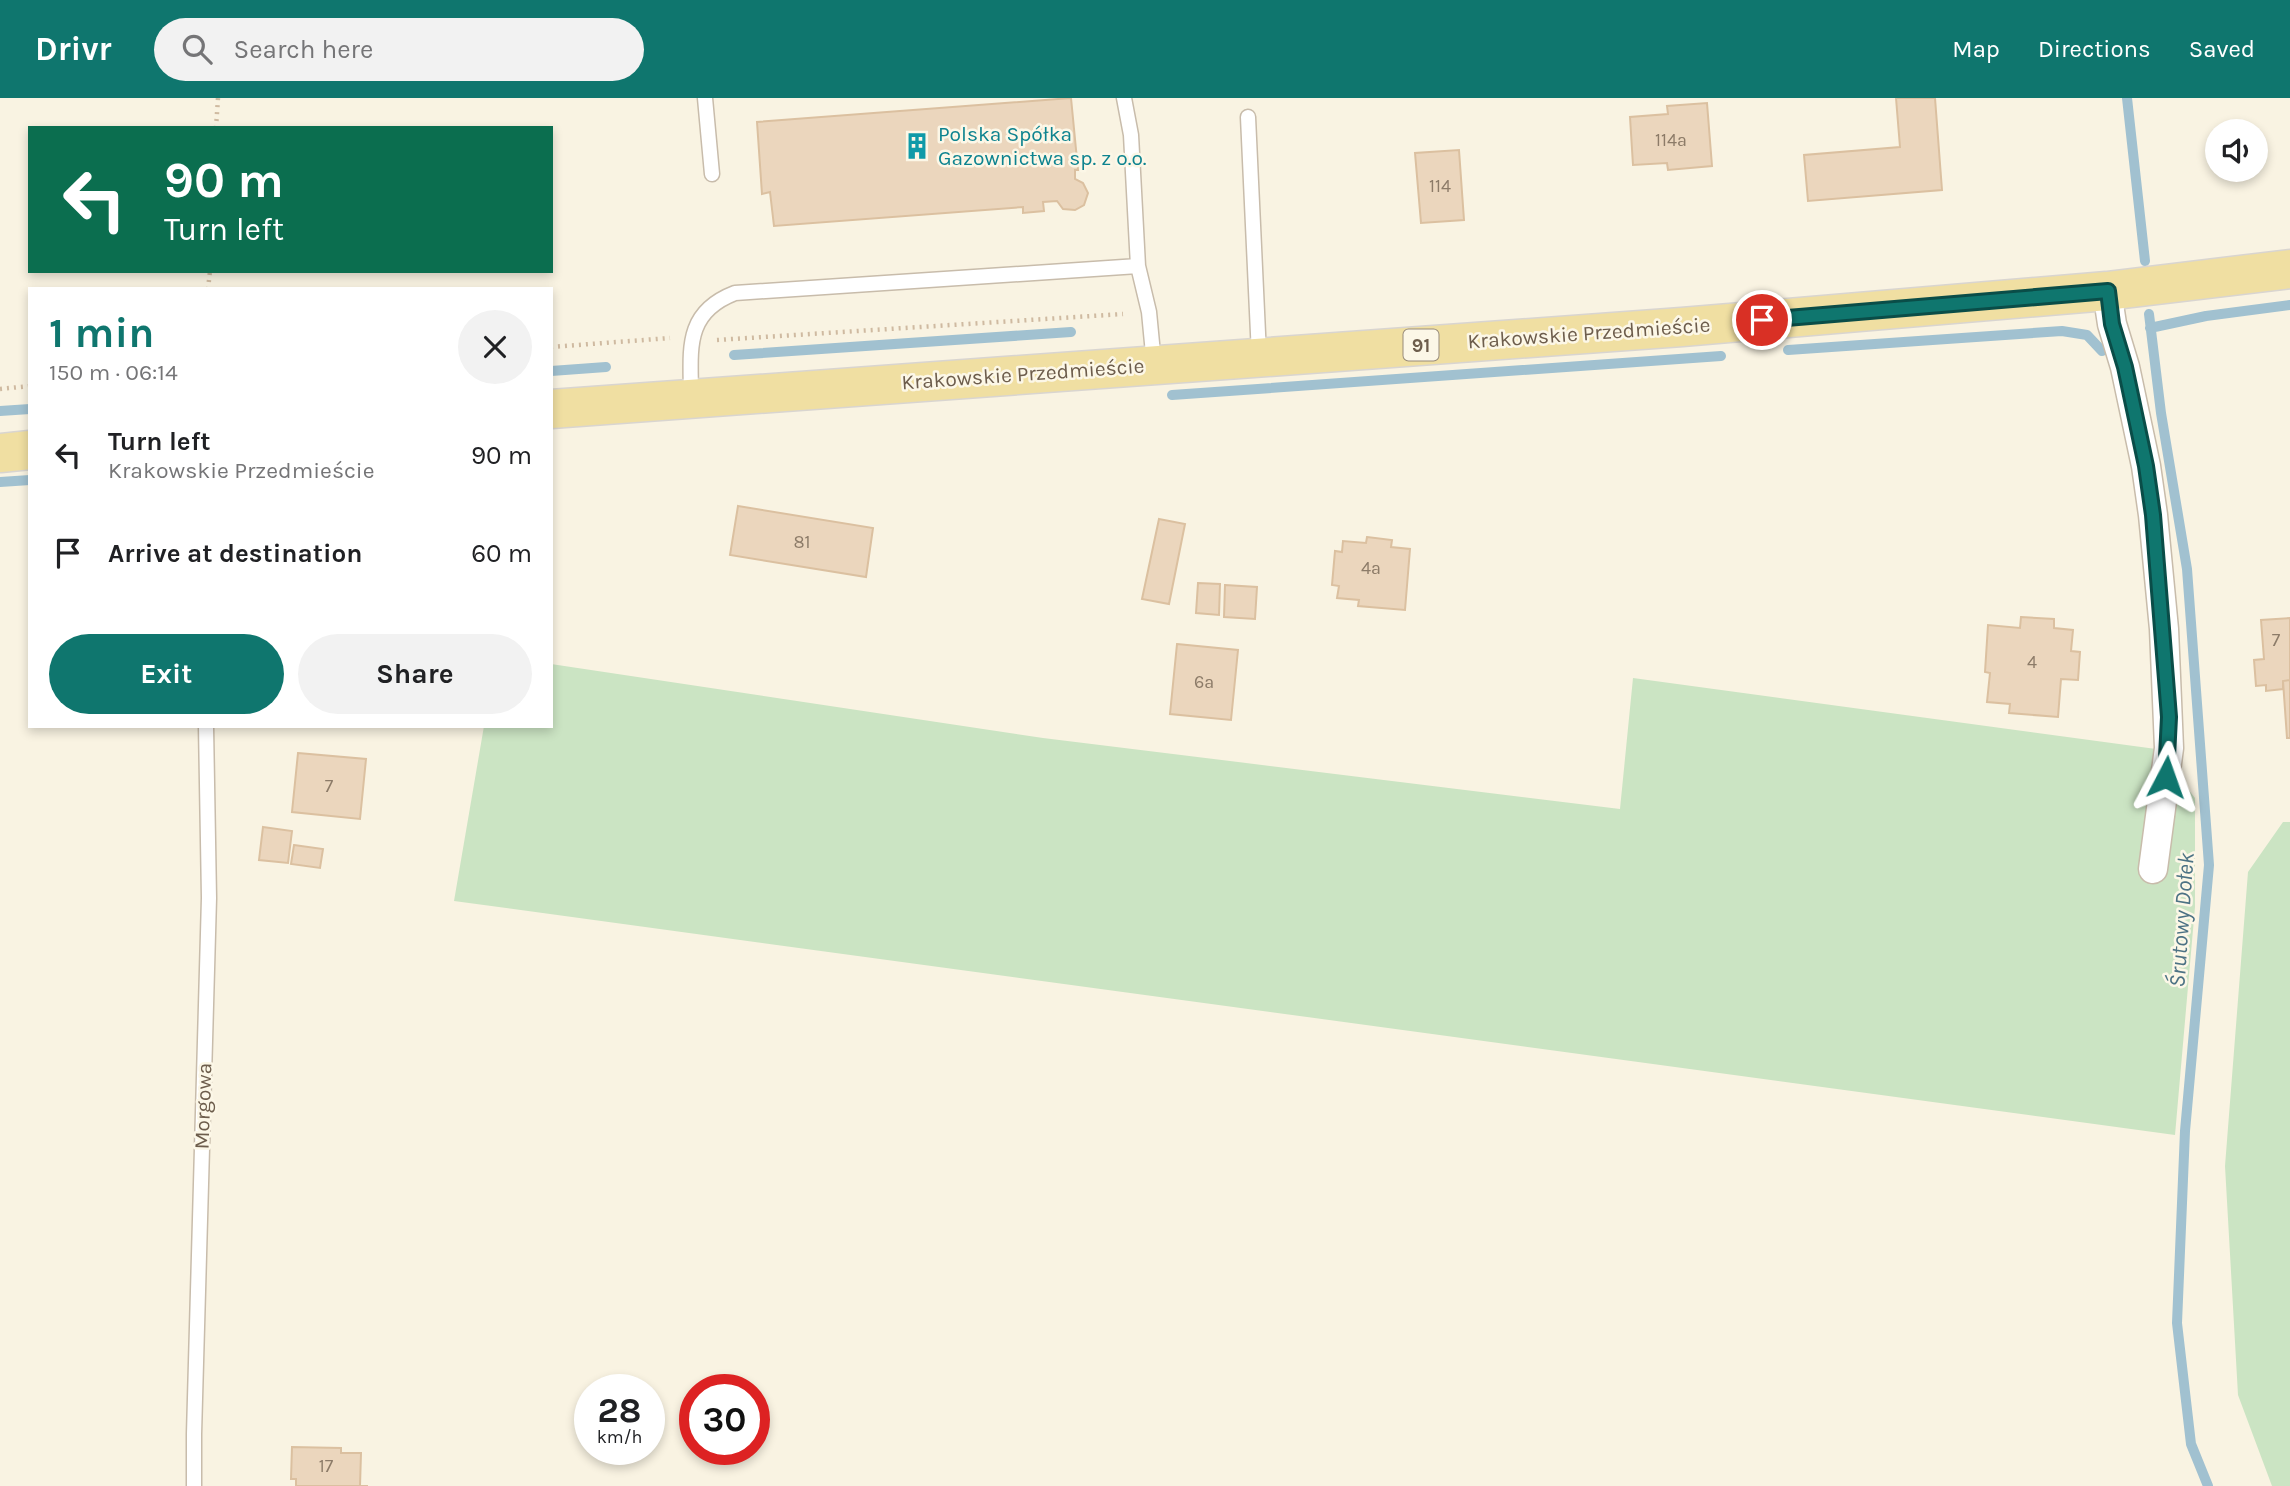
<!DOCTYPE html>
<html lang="en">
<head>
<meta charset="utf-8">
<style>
  body { margin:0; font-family:Karla,sans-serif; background:#f2f2f2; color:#202124; height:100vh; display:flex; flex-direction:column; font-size:26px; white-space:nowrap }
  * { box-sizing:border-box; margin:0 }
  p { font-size:23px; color:#757577 }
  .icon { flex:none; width:38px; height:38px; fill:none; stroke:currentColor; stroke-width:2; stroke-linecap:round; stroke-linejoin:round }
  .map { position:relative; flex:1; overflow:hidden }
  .details { position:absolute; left:28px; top:189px; width:525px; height:441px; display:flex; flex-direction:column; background:#fff; border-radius:0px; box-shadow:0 4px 10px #0003 }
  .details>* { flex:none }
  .banner { position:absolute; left:28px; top:28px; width:525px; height:147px; border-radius:0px; box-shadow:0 4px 10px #0003; background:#0b6e4f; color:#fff; overflow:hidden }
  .fabs { position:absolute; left:2205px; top:21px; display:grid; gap:14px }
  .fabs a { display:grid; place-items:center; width:63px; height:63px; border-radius:50%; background:#fff; box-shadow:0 4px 10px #0003; font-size:35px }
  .speed { position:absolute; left:574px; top:1276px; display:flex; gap:14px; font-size:35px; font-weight:700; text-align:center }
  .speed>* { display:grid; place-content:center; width:91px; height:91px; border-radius:50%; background:#fff; box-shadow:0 4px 10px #0003; line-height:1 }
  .speed small { font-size:18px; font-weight:400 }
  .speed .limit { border:10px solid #d22; background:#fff; color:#111 }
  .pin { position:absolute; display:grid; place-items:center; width:60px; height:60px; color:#fff; margin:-30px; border:4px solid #fff; border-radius:50%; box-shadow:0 2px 7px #0007 }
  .me { position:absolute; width:77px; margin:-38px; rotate:4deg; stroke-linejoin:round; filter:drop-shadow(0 0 5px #0008) }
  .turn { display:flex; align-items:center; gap:24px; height:147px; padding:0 21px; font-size:32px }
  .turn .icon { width:91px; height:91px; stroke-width:2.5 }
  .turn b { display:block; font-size:49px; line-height:60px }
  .round { display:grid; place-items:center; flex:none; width:74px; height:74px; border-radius:37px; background:#f2f2f2 }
  .head { display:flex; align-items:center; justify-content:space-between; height:119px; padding:0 21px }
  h1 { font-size:42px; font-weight:700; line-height:52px; color:#0f766e }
  .cta { display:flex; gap:14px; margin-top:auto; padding:14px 21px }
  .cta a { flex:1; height:80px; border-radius:42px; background:#0f766e; color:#fff; font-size:28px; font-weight:700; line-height:80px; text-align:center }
  .cta a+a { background:#f2f2f2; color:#202124 }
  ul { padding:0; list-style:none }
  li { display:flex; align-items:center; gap:21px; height:98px; padding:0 21px }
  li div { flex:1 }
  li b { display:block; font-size:26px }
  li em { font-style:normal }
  header { display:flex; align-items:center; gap:42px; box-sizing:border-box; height:98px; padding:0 35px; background:#0f766e; color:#fff }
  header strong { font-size:33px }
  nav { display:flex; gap:38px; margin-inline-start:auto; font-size:24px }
  .search { width:490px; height:63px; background:#f2f2f2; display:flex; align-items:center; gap:18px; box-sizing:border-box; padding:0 24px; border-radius:38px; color:#757577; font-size:26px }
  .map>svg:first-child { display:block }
  .green { fill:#cbe4c3 }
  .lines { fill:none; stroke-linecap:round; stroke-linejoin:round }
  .stream { stroke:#a1c1d0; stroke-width:10 }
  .building { fill:#ebd6bd; stroke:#dbc0a0; stroke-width:2 }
  .service-casing { stroke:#c8bcab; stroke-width:17 }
  .minor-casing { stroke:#c8bcab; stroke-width:31 }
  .primary-casing { stroke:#d9d5d0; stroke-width:41 }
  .path { stroke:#cfbaa1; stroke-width:4.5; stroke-dasharray:2 5; stroke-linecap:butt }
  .service { stroke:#fff; stroke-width:14 }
  .minor { stroke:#fff; stroke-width:28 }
  .primary { stroke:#f0dfa2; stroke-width:38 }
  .route-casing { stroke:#0a4d48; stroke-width:18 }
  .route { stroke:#0f766e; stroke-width:12 }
  .labels { text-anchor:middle; stroke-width:5; stroke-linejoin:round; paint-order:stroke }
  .number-label { font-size:18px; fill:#8c7b68 }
  .shield { fill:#fcf7e7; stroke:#988b7a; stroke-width:2 }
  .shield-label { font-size:19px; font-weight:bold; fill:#6d5d4c }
  .culture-label { font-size:21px; fill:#0d838f; stroke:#fcf7e7; text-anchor:start }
  .street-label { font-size:21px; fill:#6d5d4c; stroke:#fcf7e7 }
  .water-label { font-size:23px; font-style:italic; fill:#4c7284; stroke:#fcf7e7 }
</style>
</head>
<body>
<header>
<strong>Drivr</strong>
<div class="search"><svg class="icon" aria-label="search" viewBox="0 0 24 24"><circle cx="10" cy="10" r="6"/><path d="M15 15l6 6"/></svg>Search here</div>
<nav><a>Map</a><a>Directions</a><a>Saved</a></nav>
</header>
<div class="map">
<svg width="2290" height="1388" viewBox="0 0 2290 1388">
  <rect width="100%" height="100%" fill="#f9f3e2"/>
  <!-- green -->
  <path class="green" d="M551 566 1043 640 1620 711 1633 580 2156 651 2195 700V809L2175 1037 454 803 484 628H551Z
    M2283 724H2290V1388H2272L2238 1297 2225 1068 2248 774Z"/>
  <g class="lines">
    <!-- stream -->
    <path class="stream" d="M2127 0 2145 163
      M2149 216 2161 315 2187 471 2209 767 2185 1033 2177 1225 2191 1346 2208 1388
      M2150 230 2206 218 2290 207
      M1788 252 2062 233 2087 237 2102 253
      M734 257 1071 234
      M551 273 606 269
      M1172 297 1721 258
      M0 313 30 311
      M0 384 30 382"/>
  </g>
  <!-- building -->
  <path class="building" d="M1071 0 1078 72H1075V81L1083 85 1088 95 1084 107 1075 112 1063 111 1057 103 1043 104 1044 113 1023 115V109L774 128 770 94 762 96 757 24Z
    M1896 0H1935L1942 92 1808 103 1804 57 1900 49Z
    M1707 5 1712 68 1668 72 1667 65 1633 67 1630 19 1668 16 1667 8Z
    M1459 52 1464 122 1421 125 1415 55Z
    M738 408 873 430 866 479 730 457Z
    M1159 421 1185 426 1169 506 1142 501Z
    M1367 439 1392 442 1391 449 1410 451 1405 512 1358 508 1359 502 1337 500 1339 488 1332 487 1335 453 1342 454 1343 443 1366 445Z
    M1198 485 1220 486 1219 517 1196 515Z
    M1225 487 1257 489 1255 521 1224 519Z
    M2021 519 2054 521V530L2073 532 2071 553 2080 554 2078 582 2061 581 2058 619 2009 615 2010 606 1987 604 1990 575 1985 574 1988 527 2020 530Z
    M2290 520V582L2283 583V591L2266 593V587L2256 588 2254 562 2264 561 2261 522Z
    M1177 546 1238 552 1231 622 1170 616Z
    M2290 582V640H2287L2283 583Z
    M298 655 366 661 360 721 292 714Z
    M263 729 292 733 288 765 259 762Z
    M294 747 323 751 320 770 291 766Z
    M292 1349 341 1350V1355H361L360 1388H368H296V1381H291Z"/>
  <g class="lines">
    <defs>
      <path id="service" d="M705 0 712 76
        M1124 0 1131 37 1138 168 1149 214 1154 266
        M1248 19 1259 257
        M691 300C691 253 683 215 735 195L1138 168
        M194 1388V1336L209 800 206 628"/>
      <path id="minor" d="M2107 193 2112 226 2125 269 2146 368 2153 417 2164 531 2169 650 2153 771"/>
      <path id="primary" d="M551 311 1682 229 2107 193 2290 171
        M0 355 30 352"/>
    </defs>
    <!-- service casing -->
    <use href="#service" class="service-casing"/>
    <!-- minor casing -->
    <use href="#minor" class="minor-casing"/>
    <!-- primary casing -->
    <use href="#primary" class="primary-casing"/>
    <!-- path -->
    <path class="path" d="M216 30 218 0
      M208 191 210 173
      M717 242 1123 216
      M551 249 670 240
      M0 291 30 288"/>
    <!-- service -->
    <use href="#service" class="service"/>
    <!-- minor -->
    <use href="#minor" class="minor"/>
    <!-- primary -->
    <use href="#primary" class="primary"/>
  </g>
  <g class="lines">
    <defs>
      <path id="route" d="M1762 222 2108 193 2112 226 2125 269 2146 368 2153 417 2169 619 2166 679"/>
    </defs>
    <!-- route casing -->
    <use href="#route" class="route-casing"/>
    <!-- route -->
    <use href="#route" class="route"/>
  </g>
  <!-- icons -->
  <defs>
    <symbol id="building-bare" viewBox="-9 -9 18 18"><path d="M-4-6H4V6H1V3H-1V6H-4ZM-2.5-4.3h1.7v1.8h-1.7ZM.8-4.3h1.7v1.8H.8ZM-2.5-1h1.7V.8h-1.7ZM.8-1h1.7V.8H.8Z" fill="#0f9aa8" stroke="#fcf7e7" stroke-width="2.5" paint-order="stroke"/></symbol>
  </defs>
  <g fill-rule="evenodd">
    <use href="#building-bare" x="898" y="29" width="38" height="38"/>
  </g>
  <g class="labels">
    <!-- number labels -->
    <g class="number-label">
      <text x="1671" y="48">114a</text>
      <text x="1440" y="94">114</text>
      <text x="802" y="450">81</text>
      <text x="1371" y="476">4a</text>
      <text x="2276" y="548">7</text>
      <text x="2032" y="570">4</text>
      <text x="1204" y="590">6a</text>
      <text x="329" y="694">7</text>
      <text x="326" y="1374">17</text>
    </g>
    <!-- shield labels -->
    <rect class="shield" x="1403.5" y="231.5" width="35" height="31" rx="5"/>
    <g class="shield-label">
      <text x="1421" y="254">91</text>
    </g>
    <!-- culture labels -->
    <g class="culture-label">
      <text x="938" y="43">Polska Spółka<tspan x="938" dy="24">Gazownictwa sp. z o.o.</tspan></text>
    </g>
    <!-- street labels -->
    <g class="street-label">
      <text transform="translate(1589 235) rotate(-4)" y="7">Krakowskie Przedmieście</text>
      <text transform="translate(1023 276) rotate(-4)" y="7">Krakowskie Przedmieście</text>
      <text transform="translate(203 1008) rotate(-88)" y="7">Morgowa</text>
    </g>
    <!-- water labels -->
    <g class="water-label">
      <text transform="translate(2181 822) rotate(-86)" y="8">Śrutowy Dołek</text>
    </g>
  </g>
</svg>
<div class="fabs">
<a><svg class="icon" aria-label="sound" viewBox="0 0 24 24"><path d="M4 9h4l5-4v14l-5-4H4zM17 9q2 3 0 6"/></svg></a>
</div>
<div class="speed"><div>28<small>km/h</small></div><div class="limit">30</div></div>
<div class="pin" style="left:1762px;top:222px;background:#d93025"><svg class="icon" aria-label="arrive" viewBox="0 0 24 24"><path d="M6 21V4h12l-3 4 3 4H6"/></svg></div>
<svg class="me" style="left:2166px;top:679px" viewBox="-20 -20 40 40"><path d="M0-17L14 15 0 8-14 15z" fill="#0f766e" stroke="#fff" stroke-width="4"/></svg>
<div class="banner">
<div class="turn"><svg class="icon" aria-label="left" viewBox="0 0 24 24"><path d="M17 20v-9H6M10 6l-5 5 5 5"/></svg><div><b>90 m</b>Turn left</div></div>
</div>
<section class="details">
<div class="head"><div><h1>1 min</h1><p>150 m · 06:14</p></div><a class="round"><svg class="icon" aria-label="close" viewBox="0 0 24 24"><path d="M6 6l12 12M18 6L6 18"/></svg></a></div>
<ul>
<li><svg class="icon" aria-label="left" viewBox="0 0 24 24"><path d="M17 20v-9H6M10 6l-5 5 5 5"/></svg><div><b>Turn left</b><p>Krakowskie Przedmieście</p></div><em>90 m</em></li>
<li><svg class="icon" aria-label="arrive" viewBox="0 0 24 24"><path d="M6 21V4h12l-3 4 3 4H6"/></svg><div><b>Arrive at destination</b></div><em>60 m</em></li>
</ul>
<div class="cta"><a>Exit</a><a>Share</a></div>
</section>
</div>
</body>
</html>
